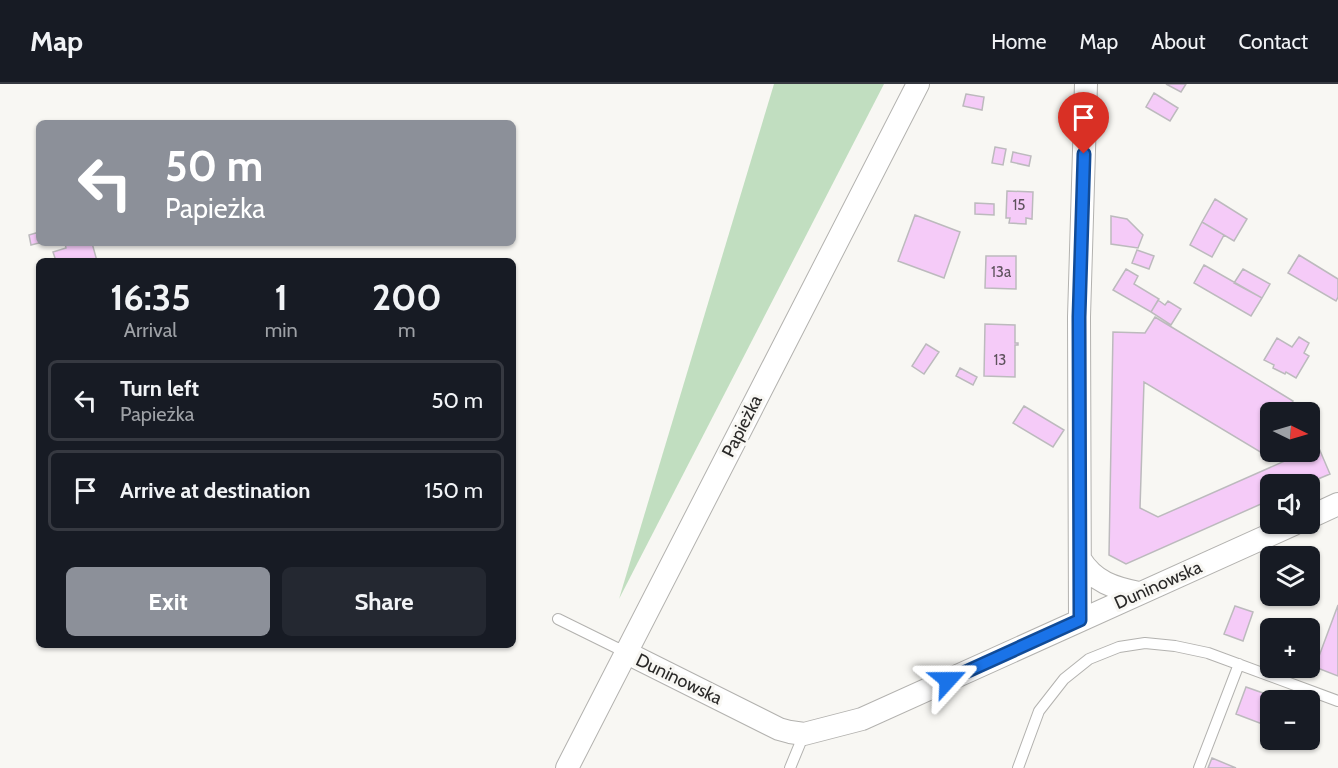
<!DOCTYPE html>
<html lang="en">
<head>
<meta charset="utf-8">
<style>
  body { margin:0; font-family:Cabin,sans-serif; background:#242831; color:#f1f3f6; height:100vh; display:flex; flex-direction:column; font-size:22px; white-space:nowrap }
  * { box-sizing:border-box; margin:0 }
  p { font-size:20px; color:#9ea1a6 }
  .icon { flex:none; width:33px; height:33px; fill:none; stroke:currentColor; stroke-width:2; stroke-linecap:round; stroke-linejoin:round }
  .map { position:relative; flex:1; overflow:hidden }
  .side { position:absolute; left:36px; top:174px; width:480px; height:390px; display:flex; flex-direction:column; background:#171b24; border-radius:9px; box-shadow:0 2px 4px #0004 }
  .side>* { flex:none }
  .hud { position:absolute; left:36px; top:36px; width:480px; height:126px; border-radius:9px; box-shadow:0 2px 4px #0004; background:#8c9099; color:#fff; overflow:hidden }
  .needle { width:39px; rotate:95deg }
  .tools { position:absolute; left:1260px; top:318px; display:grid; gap:12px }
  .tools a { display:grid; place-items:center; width:60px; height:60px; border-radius:9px; background:#171b24; box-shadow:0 2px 4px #0004; font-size:30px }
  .pin { position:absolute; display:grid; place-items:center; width:51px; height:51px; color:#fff; margin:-62px -26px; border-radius:50% 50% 50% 0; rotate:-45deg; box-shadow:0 0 6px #0007 }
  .pin .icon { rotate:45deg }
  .me { position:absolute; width:66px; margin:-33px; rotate:66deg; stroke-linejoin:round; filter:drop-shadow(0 0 4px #0008) }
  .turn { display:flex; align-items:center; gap:21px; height:126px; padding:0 30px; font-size:27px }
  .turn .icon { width:78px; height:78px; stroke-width:2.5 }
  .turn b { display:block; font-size:42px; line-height:51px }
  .eta { display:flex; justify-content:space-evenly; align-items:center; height:102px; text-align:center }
  .eta b { font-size:36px; font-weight:700; line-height:42px }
  .cta { display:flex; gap:12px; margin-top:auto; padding:12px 30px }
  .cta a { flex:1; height:69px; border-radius:9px; background:#8c9099; color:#fff; font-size:24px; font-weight:700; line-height:69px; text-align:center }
  .cta a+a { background:#242831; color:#f1f3f6 }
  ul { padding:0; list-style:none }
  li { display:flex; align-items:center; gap:18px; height:81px; margin:0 12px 9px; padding:0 18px; border:3px solid #363941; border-radius:9px }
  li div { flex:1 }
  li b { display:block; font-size:22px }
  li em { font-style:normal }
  header { display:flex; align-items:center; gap:36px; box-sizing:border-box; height:84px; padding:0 30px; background:#171b24; border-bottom:2px solid #363941 }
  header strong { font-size:28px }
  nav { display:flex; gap:33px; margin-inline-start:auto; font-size:21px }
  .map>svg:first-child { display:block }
  .green { fill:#c1dec0 }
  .building { fill:#f5cbf8; stroke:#bcbabd; stroke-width:1.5 }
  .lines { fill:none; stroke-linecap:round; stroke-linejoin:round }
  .service-casing { stroke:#b3b2af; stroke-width:12 }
  .minor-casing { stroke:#b3b2af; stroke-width:24 }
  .service { stroke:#fff; stroke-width:10 }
  .minor { stroke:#fff; stroke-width:22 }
  .route-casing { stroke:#114b97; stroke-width:15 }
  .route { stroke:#1a73e8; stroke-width:10 }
  .labels { text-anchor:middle; stroke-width:6; stroke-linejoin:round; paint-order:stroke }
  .number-label { font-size:15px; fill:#5e525d }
  .street-label { font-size:18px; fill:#2b2a29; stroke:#f8f7f3 }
</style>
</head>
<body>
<header>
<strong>Map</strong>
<nav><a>Home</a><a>Map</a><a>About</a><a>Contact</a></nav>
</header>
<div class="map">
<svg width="1338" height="684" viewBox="0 0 1338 684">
  <rect width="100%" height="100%" fill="#f8f7f3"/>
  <!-- green -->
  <path class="green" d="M774 0H884L619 515Z"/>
  <!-- building -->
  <path class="building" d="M1166 0H1186L1181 8Z
    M1154 9 1178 24 1170 37 1146 23Z
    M966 10 984 13 982 26 963 22Z
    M995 63 1006 65 1003 81 992 79Z
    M1013 68 1031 72 1029 82 1011 78Z
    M1007 107 1033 108 1032 135 1026 134V140L1009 139 1010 134H1006Z
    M1215 115 1247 135 1234 157 1202 138Z
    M975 119 994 120V131L975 130Z
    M915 131 960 148 944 194 898 177Z
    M1111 132 1127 135 1143 151 1138 164 1111 160Z
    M1202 138 1224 151 1212 173 1190 161Z
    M39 148V159L31 161 29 151Z
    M65 159H75V161L82 159H92L97 177H56L53 168 66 164Z
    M1137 166 1154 172 1149 185 1132 179Z
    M1299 171 1338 195V213L1336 217 1288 189Z
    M986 172H1016V205L985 204Z
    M1204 181 1262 214 1251 232 1194 199Z
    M1126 185 1138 192 1134 200 1159 215 1151 228 1113 206Z
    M1243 185 1270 200 1262 214 1234 199Z
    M1158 216 1165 221 1168 217 1181 225 1171 241 1151 228Z
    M1155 233 1293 317 1286 328H1270V355L1262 369 1144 298 1140 424 1158 433 1305 368H1310V366L1318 362 1330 390 1306 400H1270V416L1126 480 1109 471 1113 248 1145 249Z
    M985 240 1015 241V259H1018V261H1015V293L984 292Z
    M1299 253 1309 259 1304 269 1309 272 1296 294 1286 288 1285 290 1273 284 1274 281 1264 276 1277 254 1292 263Z
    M926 260 939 268 924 290 912 282Z
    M960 284 977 293 973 301 956 292Z
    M1024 322 1064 346 1053 363 1013 339Z
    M1338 521V592L1315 583Z
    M1235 522 1253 528 1243 557 1224 550Z
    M1246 603 1283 616H1270V643L1236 630Z
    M1310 626 1319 630 1310 654Z
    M1212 674 1236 684H1208Z"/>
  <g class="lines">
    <defs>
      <path id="service" d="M558 535 625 568
        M790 684 804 650
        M1018 684 1039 627 1064 595 1089 575 1119 563 1145 559 1175 562 1208 569 1338 617
        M1199 684 1239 580"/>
      <path id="minor" d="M1310 433 1338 420
        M1080 475C1094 498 1114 504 1139 509
        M1080 536 1079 233 1086 0
        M625 568 779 645 790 648 804 650 862 635 1294 440
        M567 684 918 0"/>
    </defs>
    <!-- service casing -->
    <use href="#service" class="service-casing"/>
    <!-- minor casing -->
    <use href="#minor" class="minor-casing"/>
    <!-- service -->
    <use href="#service" class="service"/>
    <!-- minor -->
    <use href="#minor" class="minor"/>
  </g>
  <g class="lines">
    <defs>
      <path id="route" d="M948 596 1080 536 1079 233 1084 70"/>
    </defs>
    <!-- route casing -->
    <use href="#route" class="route-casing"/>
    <!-- route -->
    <use href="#route" class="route"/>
  </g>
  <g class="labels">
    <!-- number labels -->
    <g class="number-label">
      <text x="1019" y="126">15</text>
      <text x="1001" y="193">13a</text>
      <text x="1000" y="281">13</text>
    </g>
    <!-- street labels -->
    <g class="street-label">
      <text transform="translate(742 342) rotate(-63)" y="6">Papieżka</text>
      <text transform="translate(1158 501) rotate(-24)" y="6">Duninowska</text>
      <text transform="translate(679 595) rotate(26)" y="6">Duninowska</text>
    </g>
  </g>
</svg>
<div class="tools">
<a><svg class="needle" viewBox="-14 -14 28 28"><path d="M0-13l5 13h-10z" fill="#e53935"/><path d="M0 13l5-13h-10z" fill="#9ea1a6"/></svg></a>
<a><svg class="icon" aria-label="sound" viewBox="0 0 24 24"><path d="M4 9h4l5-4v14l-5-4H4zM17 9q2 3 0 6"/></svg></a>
<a><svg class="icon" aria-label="layers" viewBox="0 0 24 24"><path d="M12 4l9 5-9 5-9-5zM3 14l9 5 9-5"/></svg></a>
<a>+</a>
<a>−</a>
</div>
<div class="pin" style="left:1084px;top:70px;background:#d93025"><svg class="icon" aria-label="arrive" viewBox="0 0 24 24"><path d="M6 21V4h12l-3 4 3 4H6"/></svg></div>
<svg class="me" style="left:948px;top:596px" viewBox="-20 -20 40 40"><path d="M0-17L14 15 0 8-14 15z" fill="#1a73e8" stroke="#fff" stroke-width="4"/></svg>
<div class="hud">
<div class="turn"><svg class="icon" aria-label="left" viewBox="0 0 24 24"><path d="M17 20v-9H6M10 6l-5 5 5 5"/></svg><div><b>50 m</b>Papieżka</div></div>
</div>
<section class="side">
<div class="eta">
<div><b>16:35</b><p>Arrival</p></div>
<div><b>1</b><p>min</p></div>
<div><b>200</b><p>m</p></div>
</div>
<ul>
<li><svg class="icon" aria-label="left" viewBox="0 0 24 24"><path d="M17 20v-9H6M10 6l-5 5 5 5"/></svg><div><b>Turn left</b><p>Papieżka</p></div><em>50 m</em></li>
<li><svg class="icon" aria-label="arrive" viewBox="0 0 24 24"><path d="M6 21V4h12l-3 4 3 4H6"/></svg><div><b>Arrive at destination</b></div><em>150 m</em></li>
</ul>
<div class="cta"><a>Exit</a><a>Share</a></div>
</section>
</div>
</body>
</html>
